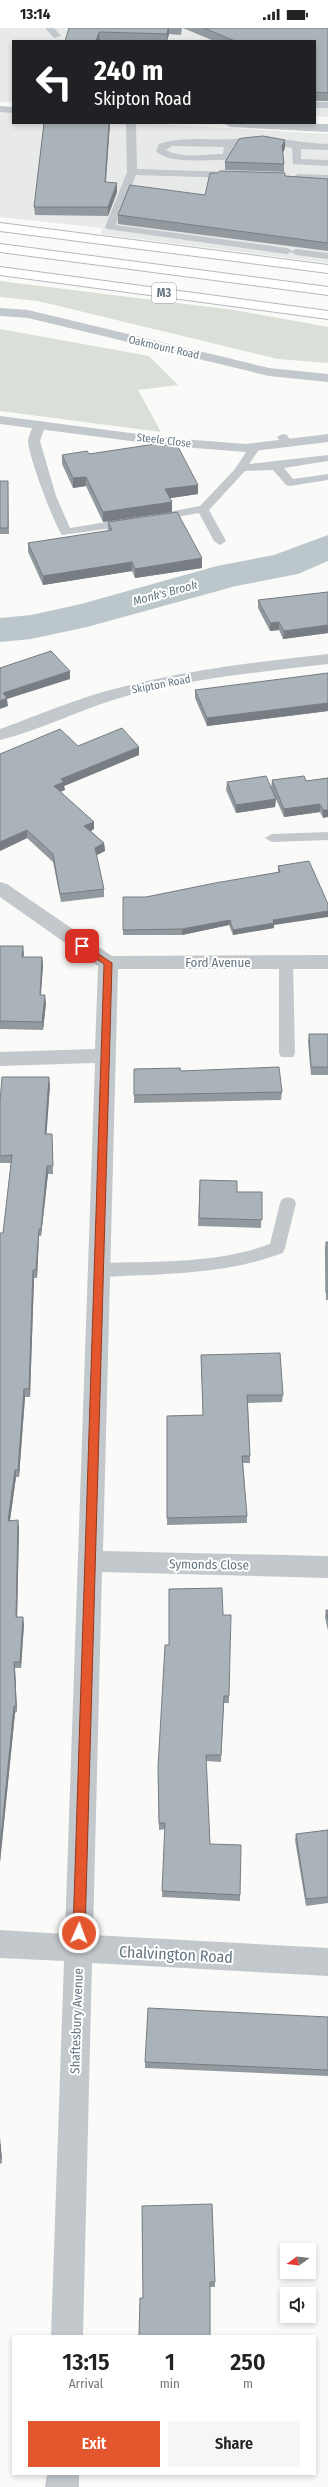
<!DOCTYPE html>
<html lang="en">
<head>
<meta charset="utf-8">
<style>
  body { margin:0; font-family:"Fira Sans Condensed",sans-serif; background:#f6f6f6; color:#222; height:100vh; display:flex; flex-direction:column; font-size:15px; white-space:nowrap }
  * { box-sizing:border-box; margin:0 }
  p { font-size:13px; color:#767676 }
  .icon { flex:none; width:22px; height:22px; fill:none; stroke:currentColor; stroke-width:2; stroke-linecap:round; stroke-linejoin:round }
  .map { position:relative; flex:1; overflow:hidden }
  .drawer { position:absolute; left:12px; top:2307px; width:304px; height:140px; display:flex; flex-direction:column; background:#fff; border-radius:0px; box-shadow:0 2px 6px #0003 }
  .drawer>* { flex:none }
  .guide { position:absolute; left:12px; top:12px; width:304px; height:84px; border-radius:0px; box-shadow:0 2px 6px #0003; background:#202124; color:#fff; overflow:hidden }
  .needle { width:26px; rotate:255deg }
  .tools { position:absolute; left:280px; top:2215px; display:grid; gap:8px }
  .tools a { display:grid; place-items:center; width:36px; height:36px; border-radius:0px; background:#fff; box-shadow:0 2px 6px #0003; font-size:20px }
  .pin { position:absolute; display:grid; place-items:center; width:34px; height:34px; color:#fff; margin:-17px; border-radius:8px; box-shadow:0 2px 6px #0006 }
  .me { position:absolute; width:44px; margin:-22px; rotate:2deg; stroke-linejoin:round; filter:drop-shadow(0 0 3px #0008) }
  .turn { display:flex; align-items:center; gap:14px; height:84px; padding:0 16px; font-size:18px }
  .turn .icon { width:52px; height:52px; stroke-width:2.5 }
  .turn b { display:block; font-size:28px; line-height:34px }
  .eta { display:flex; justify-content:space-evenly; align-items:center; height:68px; text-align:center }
  .eta b { font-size:24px; font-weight:600; line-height:28px }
  .action { display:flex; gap:8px; margin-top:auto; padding:8px 16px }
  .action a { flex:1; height:46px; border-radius:0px; background:#e4572e; color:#fff; font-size:16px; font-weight:600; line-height:46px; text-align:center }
  .action a+a { background:#f6f6f6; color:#222 }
  .status { display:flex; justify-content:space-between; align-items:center; height:28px; padding:0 20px; background:#fff; direction:ltr }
  .status svg { height:11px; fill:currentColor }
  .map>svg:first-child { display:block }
  .built { fill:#e8e9e9 }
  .green { fill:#dadfd7 }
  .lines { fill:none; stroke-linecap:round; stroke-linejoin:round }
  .river { fill:#bbc7cb; fill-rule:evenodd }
  .motorway-casing { stroke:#b4b9bd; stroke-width:2 }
  .service { fill:#c3c8cc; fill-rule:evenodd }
  .minor { fill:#c3c8cc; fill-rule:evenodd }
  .tertiary { fill:#c3c8cc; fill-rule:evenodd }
  .motorway { fill:#fff; fill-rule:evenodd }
  .wall { fill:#929a9f }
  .shaded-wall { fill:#777d82 }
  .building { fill:#aab3b9; stroke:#777d82 }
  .route { fill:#e4572e; stroke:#94391e }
  .labels { text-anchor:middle; stroke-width:4; stroke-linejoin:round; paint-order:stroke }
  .far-street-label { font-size:11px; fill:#657683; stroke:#fff }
  .shield { fill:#fff; stroke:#939fa8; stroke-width:1 }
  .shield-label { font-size:12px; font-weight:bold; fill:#657683 }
  .far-water-label { font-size:12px; font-style:italic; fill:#60757c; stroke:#fff }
  .street-label { font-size:13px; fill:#657683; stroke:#fff }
  .near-street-label { font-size:16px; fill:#657683; stroke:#fff }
</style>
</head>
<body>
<div class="status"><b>13:14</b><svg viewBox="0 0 49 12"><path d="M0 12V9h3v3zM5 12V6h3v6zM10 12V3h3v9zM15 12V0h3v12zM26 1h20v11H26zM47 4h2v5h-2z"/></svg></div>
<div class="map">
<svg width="328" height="2459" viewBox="0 0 328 2459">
  <rect width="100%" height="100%" fill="#fafaf8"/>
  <!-- built -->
  <path class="built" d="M0 0H328V89L315 88V13H13V74H0Z
    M13 83V95H137L328 106V235L101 206 102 200 0 189V84Z"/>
  <!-- green -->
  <path class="green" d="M0 253 234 282 328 299V335L278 331 38 273 0 269Z
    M0 301 149 328 178 357 138 362 161 404 0 383Z"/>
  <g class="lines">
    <!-- river -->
    <path class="river" d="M328 507V533L298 546 236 558 87 599 31 611 0 614V590L31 587 81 576 217 538 274 527Z"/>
    <defs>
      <path id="motorway" d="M0 195 328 237V245L0 203Z
        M0 216 328 259V267L0 224Z
        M0 239 328 283V291L0 247Z"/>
    </defs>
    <!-- motorway casing -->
    <use href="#motorway" class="motorway-casing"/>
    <!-- service -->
    <path class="service" d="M45 0H54L61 8 54 10Z
      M315 74H328V80H315Z
      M126 95H136L137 141 232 144 237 147 232 150 136 147 116 197 287 220 292 223 296 221 328 225V231L296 227 291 224 287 226 107 201 105 199 127 144Z
      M246 110C274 108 301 115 328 116V122L301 121V131L328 132V138L293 136 292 120 263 115 233 118 232 129 227 132C209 131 169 137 156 123L159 116C186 107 218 114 246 110ZM172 118 224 119 223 126C205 126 182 131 166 122Z
      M298 146 328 147V153L295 151 293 149Z
      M40 393 46 396 40 413 56 468 70 500 131 490 137 494 135 497 62 507C53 494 28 426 28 413 29 406 34 394 40 393Z
      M283 406 287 407 293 416 291 418 287 419 283 418 277 409Z
      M254 417 260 420 249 436 328 427V433L284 440 293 451 328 446V452L290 458 286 457 273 442 245 443 209 482 226 513 220 517 214 513 199 485 153 493V487L200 478 235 441 250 418Z
      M328 804V812L272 814 265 810 272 806Z
      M286 929 293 934 295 1025 293 1029H281L279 1025V934Z
      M288 1169 294 1171 296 1175 285 1220 283 1225C223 1247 162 1246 99 1249L93 1247 90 1242 93 1237 99 1235C156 1233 216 1236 270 1216L280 1175 282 1171Z"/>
    <!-- minor -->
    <path class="minor" d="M0 78 13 79V85L0 84Z
      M224 95 328 96V104L230 99Z
      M0 388 169 410 246 416 328 406V414L246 424 169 418 0 396Z
      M328 626V636C261 644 192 650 126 668 83 680 42 702 0 712V701C39 687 77 670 118 660 187 642 257 634 328 626Z
      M0 854 7 856 112 928 328 927V941H118L103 1523 328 1528V1550L102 1544 93 1907 328 1920V1948L92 1935 83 2308H51L64 1933 0 1930V1902L65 1906 95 1035 0 1038V1024L95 1021 98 938 0 869Z
      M47 2446H79V2459H45Z"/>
    <!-- tertiary -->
    <path class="tertiary" d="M0 280 28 282 269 340 328 346V354L269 348 28 290 0 288Z"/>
    <!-- motorway -->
    <use href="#motorway" class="motorway"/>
  </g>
  <!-- wall -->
  <path class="wall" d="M69 0H182L181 7 169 6 167 13H127L100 12Z
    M183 0H328V73H315V13H214Z
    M44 95H110L106 154 117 164 108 188 35 187 34 179Z
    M285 112V120L283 124 284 136V144L225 142V134Z
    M285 148 328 151V223L118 196V187L205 167Z
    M89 426 198 466 170 470 172 474V484L103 494 86 458 73 460 62 436V427Z
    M0 453H8L9 506H0Z
    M108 494 202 530V540L135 550 132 543 43 557 28 524V515L108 503Z
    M328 564V605L283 611 279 602 270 603 258 580V572Z
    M328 645V683L207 698 195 670V662Z
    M78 718 139 727 64 758 65 762 60 764 94 794V801L91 803 104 815 105 823 96 827 104 861V869L61 874 53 834 27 810 0 823V726Z
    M328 750 323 790 320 784 284 789 271 760 272 752 306 753Z
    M227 754 276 771 275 779 236 785 226 762Z
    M309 833 274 897V900L233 907 229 897 182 907H123V869H146L278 844V838Z
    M0 918H23V929H42L43 937 41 967 46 975 43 1002 0 1001Z
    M309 1006H328V1047H311L308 1014Z
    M134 1041 282 1064 281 1072 134 1075Z
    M50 1057 46 1106H52L53 1146H48L41 1208H39L37 1250H34L30 1369H25L19 1449H16L10 1492 19 1499 17 1589 24 1596 21 1640H15L17 1684 15 1685 0 1834 3 1205 11 1135H0V1073Z
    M200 1152 237 1164H262L261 1200 198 1198Z
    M326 1214H328V1272H326L325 1221Z
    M201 1327 283 1367 282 1374 248 1375 250 1428V1435H243L247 1488V1495L167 1497V1388L203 1387Z
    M326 1582H328V1603L325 1589Z
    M223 1587 229 1668V1675H224L221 1734 206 1733 210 1816 240 1867V1873L162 1869 165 1801 159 1802 158 1740 169 1617Z
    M328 1802V1875L306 1878 295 1812 296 1806Z
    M328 1989V2048L145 2040V2034Z
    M0 2109 2 2135 0 2136Z
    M142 2178 215 2254V2259H210L143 2270Z"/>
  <!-- shaded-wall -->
  <path class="shaded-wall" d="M168 0H169V6L167 13V6Z
    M99 4 100 12 99 13H96Z
    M109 95H110L105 162V154Z
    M285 112V120L282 127V118Z
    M117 155V164L108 188V179Z
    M86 449V458L73 460V450Z
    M198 457V466L165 471V461Z
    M172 474V484L103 494V484Z
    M202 530V540L135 550V541Z
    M132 534V543L43 557V548Z
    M279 594V602L270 603V595Z
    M328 597V605L283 611 284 603Z
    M70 643V651L7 671 8 678 0 681V673L3 665Z
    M328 675V683L207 698V690Z
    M139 719V727L64 758 65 762 54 766V758L61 751Z
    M276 771 275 779 236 785V777Z
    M320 776V784L284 789V781Z
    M323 782H328V789L323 790Z
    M94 794V801L85 806 84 798Z
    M27 802V810L0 823V814Z
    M104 815 105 823 95 828V820Z
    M328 883V889L274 897V900L233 907V902L273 892Z
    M230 892 229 897 182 907V901Z
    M23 918 24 926 22 937V929Z
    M42 929 43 937 40 975V967Z
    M45 967 46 975 43 1002 42 994Z
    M49 1049 50 1057 46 1114 45 1106Z
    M47 1138 48 1146 41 1208V1201Z
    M39 1201V1208L37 1250 36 1242Z
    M33 1242 34 1250 30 1369 29 1361Z
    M24 1361 25 1369 19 1449 18 1442Z
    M15 1442 16 1449 9 1499 8 1493Z
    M18 1492 19 1499 17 1595 16 1589Z
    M23 1589 24 1596 21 1640 20 1634Z
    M14 1634 15 1640 17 1684 16 1678Z
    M14 1678 15 1685 0 1834V1819Z
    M0 2109 2 2135 1 2130Z"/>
  <!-- building -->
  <path class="building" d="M69 0H168L167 6 99 4 96 13H65Z
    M204 0H328V65L315 64V13H235Z
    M44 95H109L105 154 117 155 108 179H34Z
    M263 108 285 112 282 118 284 136 225 134 239 111 243 110Z
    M220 143 285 145V148L328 151V215L118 187 130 157 205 167 210 145H218Z
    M175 413 198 457 165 461 172 474 103 484 86 449 73 450 62 427 87 423 89 426Z
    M0 453H8V500H0Z
    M177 484 202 530 135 541 132 534 43 548 28 515 112 502 108 494Z
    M328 564V597L284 603 279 594 270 595 258 572Z
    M51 623 70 643 3 665 7 670 0 673V640Z
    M328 645V675L207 690 195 662Z
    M122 700 139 719 61 751 64 754 54 758 94 794 84 798 104 815 95 820 104 861 60 866 53 826 27 802 0 814V726L60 701 78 718Z
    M266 748 276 771 236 777 227 754Z
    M304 748 306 753 328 750V782H323L320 776 284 781 272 752Z
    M309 833 328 876V883L273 892 274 895 233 902 230 892 182 901 123 902V869H146L215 855 280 844 278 838Z
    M0 918H23L22 929H42L40 967H45L42 994 0 993Z
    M309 1006H328V1039H311Z
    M279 1039 282 1064 134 1067V1041L180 1040 181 1043Z
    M2 1049H49L45 1106H52L53 1138H47L41 1201H39L36 1242H33L29 1361H24L18 1442H15L8 1493 18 1492 16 1589H23L20 1634H14L16 1678H14L0 1819V1205H3L12 1127 0 1128V1073Z
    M200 1152 237 1153V1164H262V1192L199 1190Z
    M326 1214H328V1264H326Z
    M280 1325 283 1367H247L250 1428H242L247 1488 167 1490V1388L203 1387 201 1327Z
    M222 1560 223 1587H231L229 1668H224L221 1727H206L210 1816 241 1817 240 1867 162 1863 165 1795H159L158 1740 165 1617H169V1561Z
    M326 1582H328V1591Z
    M328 1802V1869L306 1871 296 1806Z
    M148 1980 328 1989V2042L145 2034Z
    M0 2116 1 2130H0Z
    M212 2176 215 2254H210V2308H139L140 2270H143L142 2178Z"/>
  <!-- route -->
  <path class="route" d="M80 917H85L112 935 85 1905 79 1910 73 1905 104 936 80 920Z"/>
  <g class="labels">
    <!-- far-street labels -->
    <g class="far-street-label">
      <text transform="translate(164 319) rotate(13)" y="4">Oakmount Road</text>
      <text transform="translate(164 412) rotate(7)" y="4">Steele Close</text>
      <text transform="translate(161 656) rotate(-11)" y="4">Skipton Road</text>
    </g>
    <!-- shield labels -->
    <rect class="shield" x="152" y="255" width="24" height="20" rx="3"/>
    <g class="shield-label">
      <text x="164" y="269">M3</text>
    </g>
    <!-- far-water labels -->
    <g class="far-water-label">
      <text transform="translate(165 565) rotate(-15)" y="4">Monk's Brook</text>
    </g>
    <!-- street labels -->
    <g class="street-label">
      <text x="218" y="939">Ford Avenue</text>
      <text transform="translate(209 1536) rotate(1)" y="5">Symonds Close</text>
      <text transform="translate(76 1993) rotate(-88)" y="5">Shaftesbury Avenue</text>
    </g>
    <!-- near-street labels -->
    <g class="near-street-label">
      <text transform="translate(176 1926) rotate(3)" y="6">Chalvington Road</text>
    </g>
  </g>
</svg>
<div class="tools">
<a><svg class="needle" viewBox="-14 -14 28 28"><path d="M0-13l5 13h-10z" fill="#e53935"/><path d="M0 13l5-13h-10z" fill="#767676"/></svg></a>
<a><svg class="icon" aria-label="sound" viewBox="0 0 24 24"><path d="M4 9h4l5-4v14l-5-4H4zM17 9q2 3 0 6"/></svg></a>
</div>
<div class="pin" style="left:82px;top:918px;background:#d93025"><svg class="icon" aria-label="arrive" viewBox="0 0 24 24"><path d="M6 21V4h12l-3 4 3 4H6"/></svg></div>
<svg class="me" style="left:79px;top:1905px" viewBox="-20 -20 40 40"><circle r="17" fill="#e4572e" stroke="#fff" stroke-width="3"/><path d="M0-11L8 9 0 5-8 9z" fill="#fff"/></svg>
<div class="guide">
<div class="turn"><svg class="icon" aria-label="left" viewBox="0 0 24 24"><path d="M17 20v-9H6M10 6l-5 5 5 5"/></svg><div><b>240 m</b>Skipton Road</div></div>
</div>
<section class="drawer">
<div class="eta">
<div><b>13:15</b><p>Arrival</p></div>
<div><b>1</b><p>min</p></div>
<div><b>250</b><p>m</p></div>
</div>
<div class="action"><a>Exit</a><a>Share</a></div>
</section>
</div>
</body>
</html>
